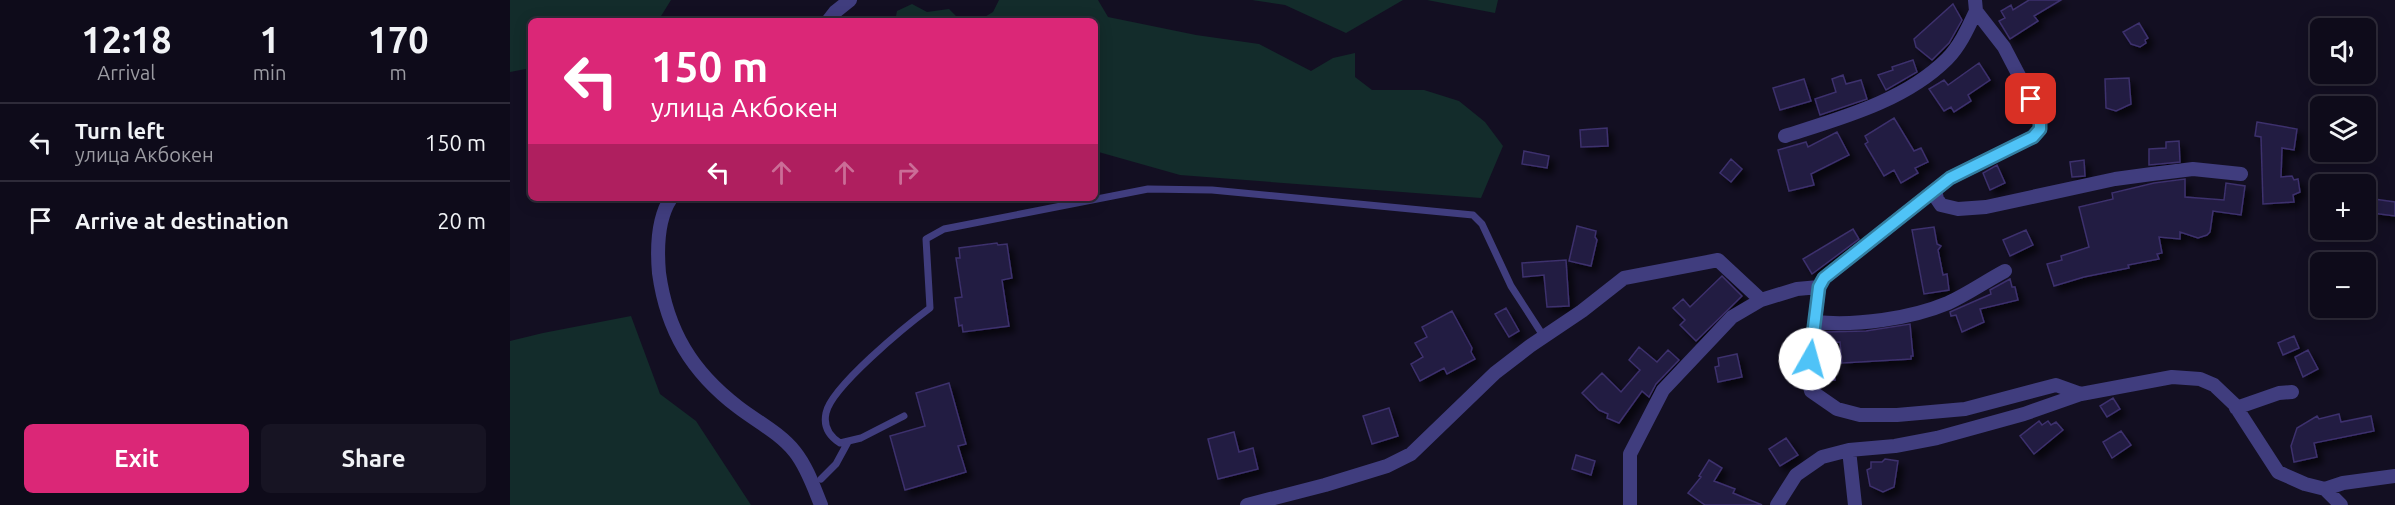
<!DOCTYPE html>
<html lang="en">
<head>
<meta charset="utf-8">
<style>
  body { margin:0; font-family:Ubuntu,sans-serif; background:#171423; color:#f1f3f6; height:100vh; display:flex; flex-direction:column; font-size:22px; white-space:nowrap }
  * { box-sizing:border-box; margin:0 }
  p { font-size:20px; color:#9b9ba2 }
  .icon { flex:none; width:33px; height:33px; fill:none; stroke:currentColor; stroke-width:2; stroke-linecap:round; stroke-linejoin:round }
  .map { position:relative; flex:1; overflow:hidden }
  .sheet { display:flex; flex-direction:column; background:#0e0b1a; width:510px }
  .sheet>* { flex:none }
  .guide { position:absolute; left:18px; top:18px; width:570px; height:183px; border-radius:9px; box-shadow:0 3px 15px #0003,0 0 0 2px #2e2b39; background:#db2777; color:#fff; overflow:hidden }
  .tools { position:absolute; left:1800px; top:18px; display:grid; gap:12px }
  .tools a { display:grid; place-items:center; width:66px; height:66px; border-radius:9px; background:#0e0b1a; box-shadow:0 3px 15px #0003,0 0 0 2px #2e2b39; font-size:30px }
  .pin { position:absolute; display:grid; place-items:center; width:51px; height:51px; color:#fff; margin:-26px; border-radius:12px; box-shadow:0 3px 9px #0006 }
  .me { position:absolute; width:66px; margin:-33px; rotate:7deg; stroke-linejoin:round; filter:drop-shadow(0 0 4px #0008) }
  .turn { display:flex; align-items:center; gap:21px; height:126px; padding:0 24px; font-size:27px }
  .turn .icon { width:78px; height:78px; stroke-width:2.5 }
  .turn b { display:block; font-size:42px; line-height:51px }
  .lanes { display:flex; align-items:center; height:57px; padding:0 24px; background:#0003; justify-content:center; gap:30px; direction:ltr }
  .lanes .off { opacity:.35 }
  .eta { display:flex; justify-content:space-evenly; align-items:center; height:102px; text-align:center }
  .eta b { font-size:36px; font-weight:600; line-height:42px }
  .button { display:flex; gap:12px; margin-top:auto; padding:12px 24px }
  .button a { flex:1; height:69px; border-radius:9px; background:#db2777; color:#fff; font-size:24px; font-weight:600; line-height:69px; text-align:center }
  .button a+a { background:#171423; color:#f1f3f6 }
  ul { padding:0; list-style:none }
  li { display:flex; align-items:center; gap:18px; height:78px; padding:0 24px; border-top:2px solid #2e2b39 }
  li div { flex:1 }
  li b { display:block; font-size:22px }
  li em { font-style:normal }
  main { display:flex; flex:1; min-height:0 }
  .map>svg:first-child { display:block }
  .green { fill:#132c2b }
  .building { fill:#241c42; stroke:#3c306d; stroke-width:1.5; filter:url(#shadow) }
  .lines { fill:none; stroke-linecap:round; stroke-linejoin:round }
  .service { stroke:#403d7e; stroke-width:7 }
  .minor { stroke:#403d7e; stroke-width:14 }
  .route-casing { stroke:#337fa1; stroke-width:15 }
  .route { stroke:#4fc3f7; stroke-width:10 }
</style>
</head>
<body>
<main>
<section class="sheet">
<div class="eta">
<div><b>12:18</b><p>Arrival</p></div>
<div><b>1</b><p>min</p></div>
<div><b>170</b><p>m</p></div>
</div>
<ul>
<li><svg class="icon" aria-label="left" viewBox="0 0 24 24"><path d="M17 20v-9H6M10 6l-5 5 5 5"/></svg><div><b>Turn left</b><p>улица Акбокен</p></div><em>150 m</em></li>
<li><svg class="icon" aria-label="arrive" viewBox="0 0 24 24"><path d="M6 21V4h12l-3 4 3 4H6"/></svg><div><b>Arrive at destination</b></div><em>20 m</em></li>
</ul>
<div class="button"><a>Exit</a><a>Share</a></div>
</section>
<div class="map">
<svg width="1885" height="505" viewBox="0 0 1885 505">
  <defs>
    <filter id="shadow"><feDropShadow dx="5.5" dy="5.5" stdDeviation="3" flood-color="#0009"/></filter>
  </defs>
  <rect width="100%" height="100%" fill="#130f22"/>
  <!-- green -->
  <path class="green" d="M0 0H161L148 21H21V68L0 72Z
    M489 0H588L598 17 686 35 749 44 801 71 823 58 845 53V77L862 90H914L949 101 975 122 993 146 971 198 670 175 585 151V21H468L483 12Z
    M742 0H893L836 33 775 5Z
    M917 0H988L985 13Z
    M402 4 417 12 439 9 451 21H385L387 11Z
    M121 316 150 394 186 421 241 505H0V341L33 333Z"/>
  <!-- building -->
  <path class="building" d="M1519 0H1551L1524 16 1528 21 1500 39 1489 21 1495 18 1491 11 1501 5 1503 10Z
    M1443 4 1452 20 1439 43 1422 60 1406 47 1404 39Z
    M1629 23 1638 38 1635 40 1636 43 1630 47 1621 44 1613 32Z
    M1403 60 1407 72 1376 90 1368 75 1383 70 1382 67Z
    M1469 63 1480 80 1458 95 1461 101 1444 112 1441 107 1434 111 1419 89 1434 80 1438 85Z
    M1333 75 1336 84 1351 80 1357 99 1310 115 1305 99 1326 92 1322 79Z
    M1619 78 1621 104 1606 111 1596 108 1595 79Z
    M1294 79 1301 101 1270 110 1263 88Z
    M1384 118 1404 151 1411 148 1418 162 1405 168 1408 173 1391 183 1384 170 1374 176 1355 144 1358 142 1355 136Z
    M1747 122 1787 129 1784 150 1772 148 1771 177 1782 176 1784 180 1788 179 1790 192 1783 195 1784 202 1753 204 1751 137 1745 136Z
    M1097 128 1098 146 1071 147 1070 130Z
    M1327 132 1339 155 1301 174 1304 185 1279 191 1268 150 1296 142 1298 147Z
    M1669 141 1670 162 1639 165V149L1656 148V142Z
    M1014 151 1039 156 1037 168 1012 164Z
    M1221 159 1232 169 1221 182 1210 173Z
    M1574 160 1575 176 1562 177 1560 162Z
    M1487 165 1495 183 1480 190 1473 173Z
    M1675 179V197L1714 200 1716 183 1735 186 1731 215 1703 211 1700 232 1697 235 1688 238 1670 232V239L1649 237 1652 253 1647 254 1649 259 1618 265 1619 268 1574 277 1544 286 1537 264 1552 260 1551 256 1579 247 1569 207 1603 199 1602 193 1644 183Z
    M1864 199 1885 202V216L1862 213Z
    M1067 226 1086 231 1085 237 1087 240 1081 266 1059 261Z
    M1424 227 1427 244 1431 246 1428 250 1433 275 1437 274 1439 290 1414 294 1402 230Z
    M1343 229 1349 239 1302 274 1293 259Z
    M1516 230 1523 245 1500 256 1493 240Z
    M487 243 488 245 497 244 502 278 492 280 499 326 453 332 452 325 449 326 445 298 452 297 446 258H450L449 248Z
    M1056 260 1059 306 1037 307 1034 275 1013 277 1012 263Z
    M1212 276 1232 296 1186 341 1170 325 1175 320 1163 308 1173 299 1180 307Z
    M1500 279 1502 287H1505L1508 300 1470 309 1474 322 1452 332 1446 315 1441 316 1440 312 1481 294 1480 290Z
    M996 308 1009 331 999 337 985 314Z
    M942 311 962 348 961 352 965 359 937 374 934 368 910 381 901 364 913 357 905 343 917 337 912 327Z
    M1400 324 1403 356H1401V359L1332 363 1330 342 1313 343V332L1356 331Z
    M1784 336 1789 348 1773 355 1768 343Z
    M1129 347 1147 362 1158 350 1169 360 1146 384 1139 397 1132 391 1109 423 1097 418 1098 414 1089 410 1072 393 1092 373 1111 392 1130 370 1119 360Z
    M1798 350 1808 369 1793 377 1785 357Z
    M1227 354 1232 377 1208 382 1205 367 1209 366 1208 358Z
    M1324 368 1325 380 1308 381V369Z
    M439 383 456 444 448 446 456 472 395 490 380 436 415 426 406 393Z
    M1603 398 1610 409 1597 417 1590 406Z
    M879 408 888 436 862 444 853 416Z
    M1829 414 1831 422 1861 416 1864 431 1804 443 1807 457 1784 462 1781 446 1787 428 1807 416 1809 419Z
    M1529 421 1532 425 1538 421 1541 425 1546 422 1553 430 1524 454 1510 436Z
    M1611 431 1621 445 1602 458 1593 442Z
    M724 432 729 452 743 448 748 469 708 479 698 439Z
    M1276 438 1288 455 1270 466 1259 449Z
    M1066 455 1085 461 1081 475 1062 469Z
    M1375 459 1388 461 1384 487 1373 492 1360 486 1357 470 1361 468V462H1372Z
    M1199 460 1212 468 1204 481 1225 489 1223 493 1252 505H1195L1178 493 1191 477 1189 476Z"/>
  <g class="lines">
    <!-- service -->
    <path class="service" d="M394 416 351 438 330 443C319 436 313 427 316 413 321 387 397 325 420 308L416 239 434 229 638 189 702 190 963 215 972 224 1001 286 1034 337
      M311 479 326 464 338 442"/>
    <!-- minor -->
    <path class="minor" d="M1465 0 1466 11 1494 47 1530 116V129L1523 137 1440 178 1314 278 1309 287 1298 378 1301 391 1327 409 1350 415H1387L1455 409 1546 385 1571 394
      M318 21 325 12 340 0
      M1275 136C1331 118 1395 101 1437 59 1450 46 1458 28 1466 11
      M1425 190 1427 199 1431 205 1448 209 1476 207 1605 179 1642 174 1683 169 1731 174
      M161 198C147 219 147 250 149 273 157 331 182 372 228 407 246 421 270 433 285 452 297 467 304 488 311 505
      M1305 322C1346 326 1400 319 1438 303 1458 294 1476 281 1495 271
      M1726 408 1769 393 1782 392
      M1339 450 1345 505
      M1815 489 1833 483 1885 476
      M737 505 815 485 877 466 901 454 985 373 1020 346 1072 311 1114 278 1208 260 1251 300
      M1120 505V454L1153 390 1222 317 1251 300 1287 289 1309 287
      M1267 505 1286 475 1312 457 1339 450 1385 446 1427 438 1514 414 1571 394 1662 377 1690 379 1704 385 1724 404 1768 472 1795 484 1815 489 1831 505"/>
  </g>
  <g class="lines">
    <defs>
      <path id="route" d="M1300 359 1309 287 1314 278 1440 178 1523 137 1530 129V116L1521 99"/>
    </defs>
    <!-- route casing -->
    <use href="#route" class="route-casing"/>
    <!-- route -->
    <use href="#route" class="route"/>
  </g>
</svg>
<div class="tools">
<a><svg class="icon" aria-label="sound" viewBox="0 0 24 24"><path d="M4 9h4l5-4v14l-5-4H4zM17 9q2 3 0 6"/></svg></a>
<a><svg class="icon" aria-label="layers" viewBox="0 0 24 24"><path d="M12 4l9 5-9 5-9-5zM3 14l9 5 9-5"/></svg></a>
<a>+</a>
<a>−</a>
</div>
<div class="pin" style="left:1521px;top:99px;background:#d93025"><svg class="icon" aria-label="arrive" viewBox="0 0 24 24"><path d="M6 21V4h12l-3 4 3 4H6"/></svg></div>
<svg class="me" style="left:1300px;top:359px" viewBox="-20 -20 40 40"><circle r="19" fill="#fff"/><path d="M0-13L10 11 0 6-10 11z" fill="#4fc3f7"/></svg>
<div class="guide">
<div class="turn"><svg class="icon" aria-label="left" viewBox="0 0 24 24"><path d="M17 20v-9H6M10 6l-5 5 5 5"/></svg><div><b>150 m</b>улица Акбокен</div></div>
<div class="lanes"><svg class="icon" aria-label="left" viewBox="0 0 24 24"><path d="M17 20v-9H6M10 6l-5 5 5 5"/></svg><svg class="icon off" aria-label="ahead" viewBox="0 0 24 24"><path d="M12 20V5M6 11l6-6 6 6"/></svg><svg class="icon off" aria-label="ahead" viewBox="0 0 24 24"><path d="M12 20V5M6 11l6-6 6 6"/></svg><svg class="icon off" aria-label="right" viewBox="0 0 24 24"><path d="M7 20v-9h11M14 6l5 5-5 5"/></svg></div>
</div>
</div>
</main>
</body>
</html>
